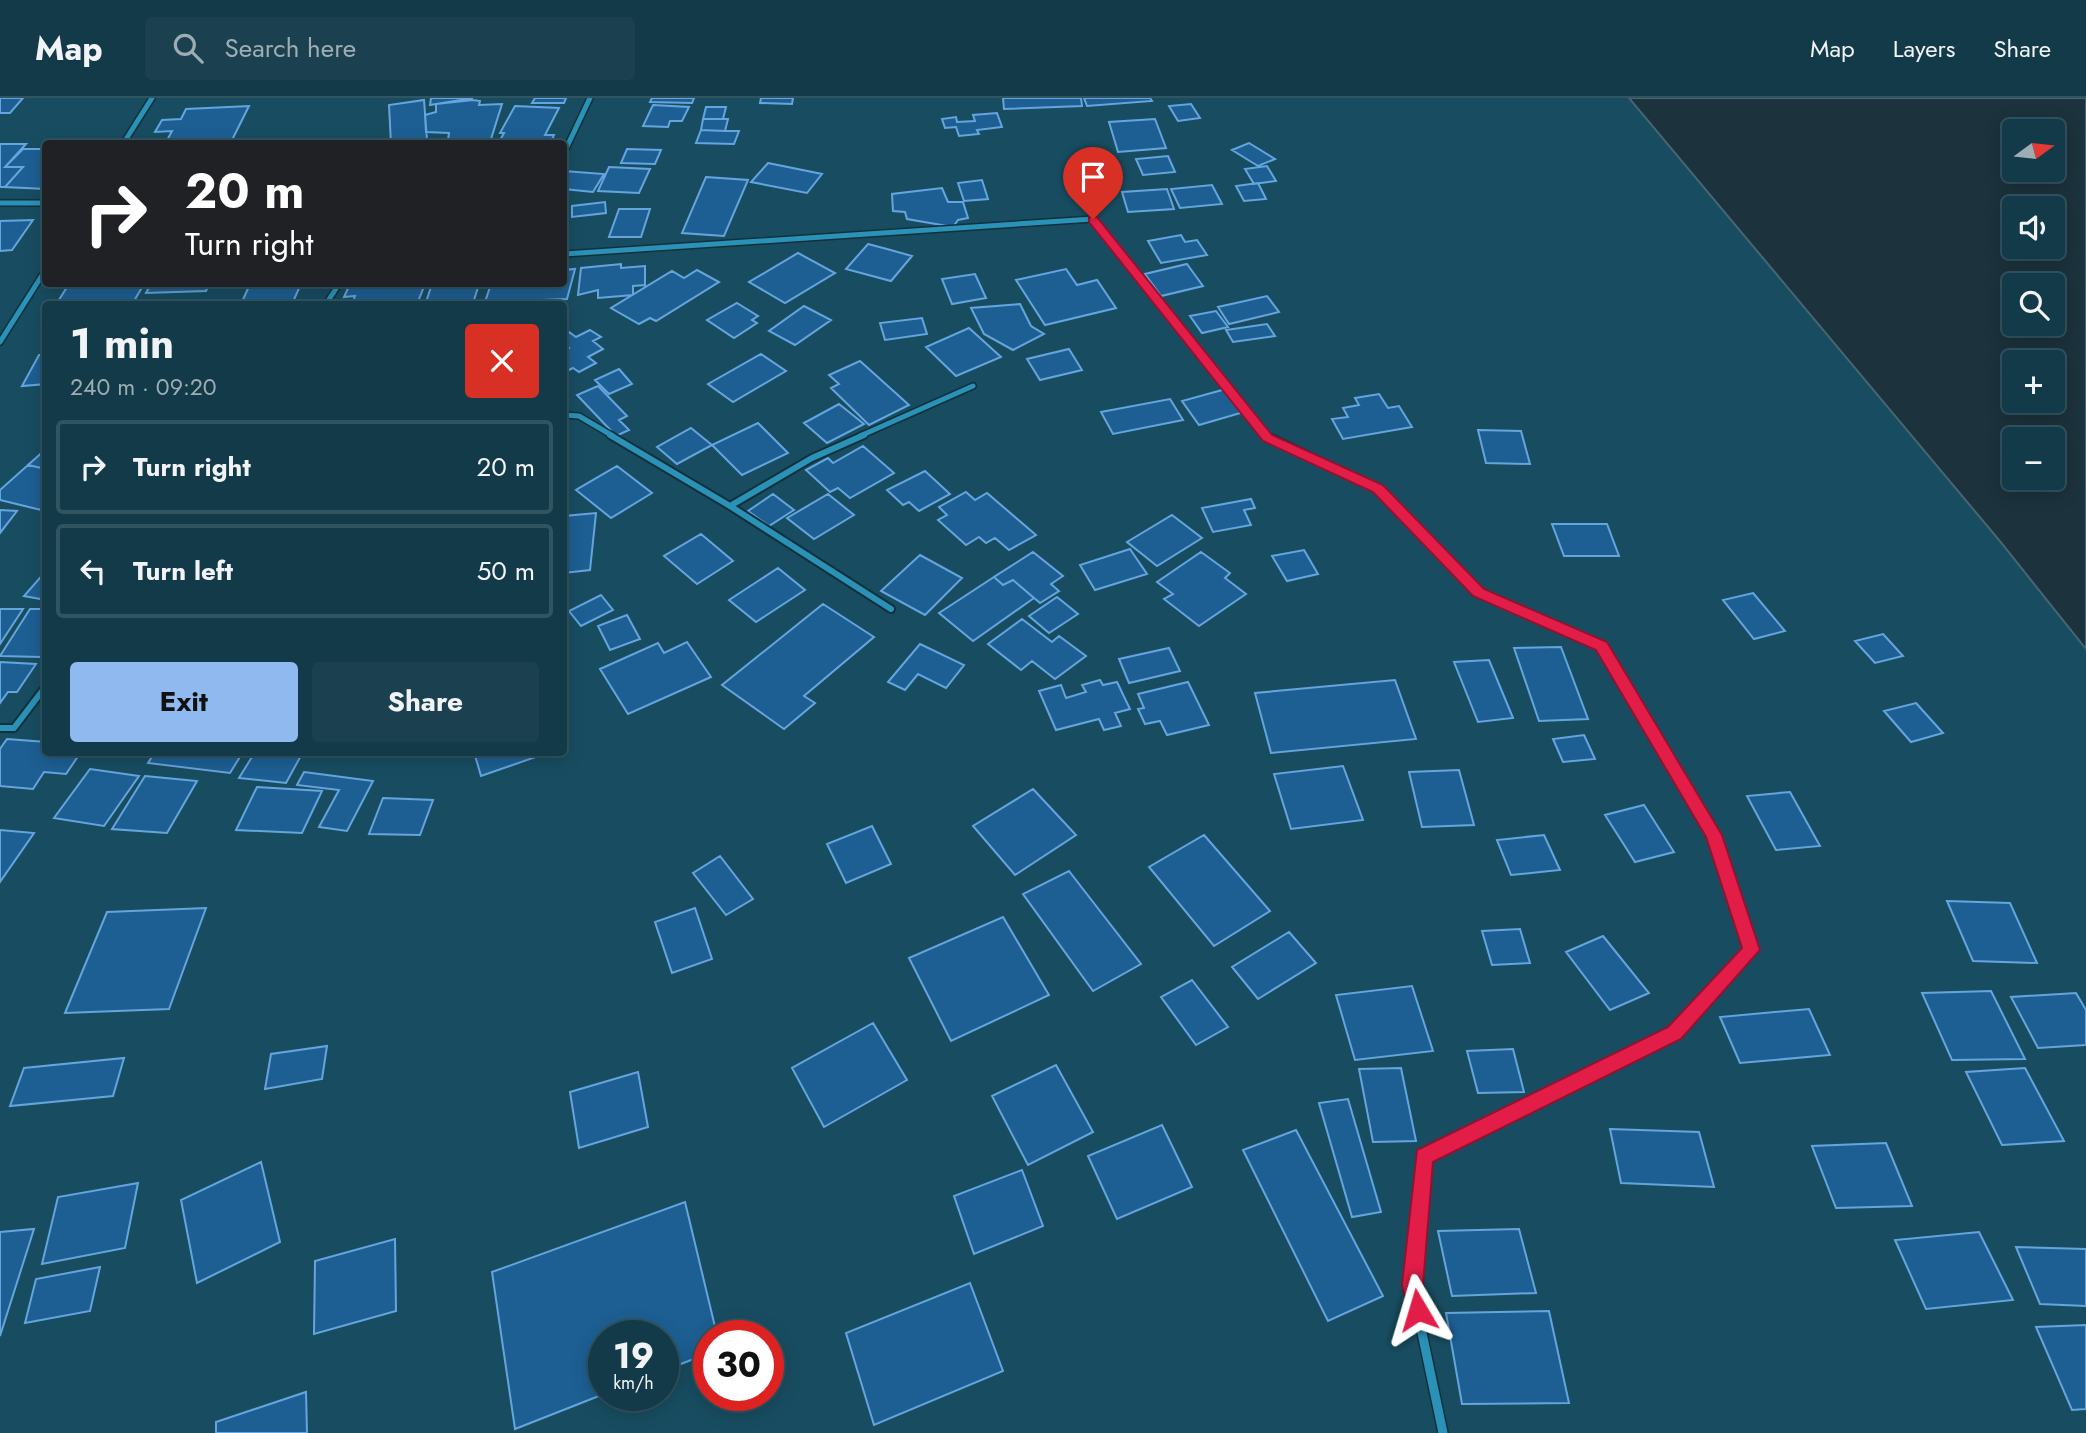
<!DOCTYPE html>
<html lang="en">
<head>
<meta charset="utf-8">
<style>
  body { margin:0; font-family:Jost,sans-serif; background:#1b4150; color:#f1f3f6; height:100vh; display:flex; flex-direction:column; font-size:26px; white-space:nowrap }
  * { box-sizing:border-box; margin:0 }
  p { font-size:23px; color:#9cadb4 }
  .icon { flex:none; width:38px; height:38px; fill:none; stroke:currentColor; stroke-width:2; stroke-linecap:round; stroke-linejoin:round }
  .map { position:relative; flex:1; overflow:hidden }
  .sheet { position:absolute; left:42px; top:203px; width:525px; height:455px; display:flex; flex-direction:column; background:#123a49; border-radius:7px; box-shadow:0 4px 18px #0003,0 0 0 2px #315461 }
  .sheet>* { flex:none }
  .hud { position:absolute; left:42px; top:42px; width:525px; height:147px; border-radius:7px; box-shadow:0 4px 18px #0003,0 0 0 2px #315461; background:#202124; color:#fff; overflow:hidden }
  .needle { width:46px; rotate:75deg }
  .controls { position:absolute; left:2002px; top:21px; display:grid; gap:14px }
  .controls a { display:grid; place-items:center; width:63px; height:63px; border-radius:7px; background:#123a49; box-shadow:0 4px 18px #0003,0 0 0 2px #315461; font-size:35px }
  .speed { position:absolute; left:588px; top:1222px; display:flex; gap:14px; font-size:35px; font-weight:700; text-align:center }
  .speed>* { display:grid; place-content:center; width:91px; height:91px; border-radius:50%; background:#123a49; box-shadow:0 4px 18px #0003,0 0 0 2px #315461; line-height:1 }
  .speed small { font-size:18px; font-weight:400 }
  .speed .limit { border:10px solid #d22; background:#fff; color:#111 }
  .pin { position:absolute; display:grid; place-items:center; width:60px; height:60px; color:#fff; margin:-72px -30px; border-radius:50% 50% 50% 0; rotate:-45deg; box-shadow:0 0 7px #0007 }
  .pin .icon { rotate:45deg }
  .me { position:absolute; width:77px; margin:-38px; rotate:353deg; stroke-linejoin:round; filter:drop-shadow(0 0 5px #0008) }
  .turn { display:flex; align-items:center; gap:24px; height:147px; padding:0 28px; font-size:32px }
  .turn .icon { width:91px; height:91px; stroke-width:2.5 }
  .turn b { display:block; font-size:49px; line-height:60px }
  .round { display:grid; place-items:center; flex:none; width:74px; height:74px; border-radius:7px; background:#1b4150 }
  .headline { display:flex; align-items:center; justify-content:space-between; height:119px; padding:0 28px }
  h1 { font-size:42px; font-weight:700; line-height:52px }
  .action { display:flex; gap:14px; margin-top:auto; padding:14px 28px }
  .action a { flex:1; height:80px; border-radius:7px; background:#90b9f0; color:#111; font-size:28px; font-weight:700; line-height:80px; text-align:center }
  .action a+a { background:#1b4150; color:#f1f3f6 }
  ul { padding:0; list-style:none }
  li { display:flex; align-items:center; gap:21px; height:94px; margin:0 14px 10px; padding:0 14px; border:4px solid #315461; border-radius:7px }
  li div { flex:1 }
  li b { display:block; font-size:26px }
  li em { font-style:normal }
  header { display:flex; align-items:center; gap:42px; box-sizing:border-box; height:98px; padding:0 35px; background:#123a49; border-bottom:2px solid #315461 }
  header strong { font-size:33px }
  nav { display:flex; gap:38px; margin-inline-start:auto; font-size:24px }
  .search { width:490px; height:63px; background:#1b4150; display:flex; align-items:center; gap:18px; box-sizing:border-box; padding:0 24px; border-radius:7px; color:#9cadb4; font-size:26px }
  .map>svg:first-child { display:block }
  .water { fill:#1c323c; stroke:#486572; stroke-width:2; fill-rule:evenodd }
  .building { fill:#1d5f93; stroke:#65a5de; stroke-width:2 }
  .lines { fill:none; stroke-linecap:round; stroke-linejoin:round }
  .minor-far2-casing { stroke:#12313d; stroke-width:8 }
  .minor-far1-casing { stroke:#12313d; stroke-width:10 }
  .minor-casing { stroke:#12313d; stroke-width:12 }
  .minor-far2 { stroke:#2a92b7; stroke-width:5 }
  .minor-far1 { stroke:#2a92b7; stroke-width:6 }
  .minor { stroke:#2a92b7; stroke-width:9 }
  .route { fill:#e11d48; stroke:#92132f; stroke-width:2 }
</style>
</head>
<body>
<header>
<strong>Map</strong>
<div class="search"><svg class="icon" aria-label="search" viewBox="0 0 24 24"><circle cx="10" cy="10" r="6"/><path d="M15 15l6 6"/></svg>Search here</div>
<nav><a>Map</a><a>Layers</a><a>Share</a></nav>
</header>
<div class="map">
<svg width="2086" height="1335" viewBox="0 0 2086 1335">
  <rect width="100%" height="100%" fill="#184d61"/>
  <!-- water -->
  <path class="water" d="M1629 0H2086V551L1999 442ZM2014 33H2053V72H2014ZM2053 110V149H2014V110ZM2053 187V226H2014V187ZM2014 264H2053V303H2014ZM2014 341H2053V380H2014Z"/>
  <!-- building -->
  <path class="building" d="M0 0H23L10 15H0Z
    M431 0H473L430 7Z
    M535 0H566L564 5H532Z
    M652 0H694L692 5 650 4Z
    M761 0H793L792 6 760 5Z
    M1003 0H1081L1082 8 1004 11Z
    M1084 0H1150L1152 3 1087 8Z
    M424 2 427 42 391 46 389 7Z
    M473 2 480 3 479 7 502 6 491 41 448 42 449 35 426 34 425 17 436 14V6Z
    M1191 6 1200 20 1178 23 1169 8Z
    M653 7 689 9 682 23H670L668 29 643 28Z
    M249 8 230 46H165L172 33 155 34 162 22 181 21 186 11Z
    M515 8 559 10 545 37H554L550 46H498L504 35H500Z
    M706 9H726L723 21H703Z
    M997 15 1002 29 977 32 979 36 959 38 956 29 945 30 942 21 956 19 957 24 975 23 973 17Z
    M703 21H728L725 33 701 32Z
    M1155 21 1166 50 1118 54 1109 24Z
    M701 32 725 33H739L734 46 696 45Z
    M1249 45 1275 61 1258 68 1232 52Z
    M0 46H26L5 69H23L5 89H0Z
    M23 51H46V91L5 89 23 69H5Z
    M627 51 661 52 655 66 621 65Z
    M1168 58 1175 74 1143 77 1136 61Z
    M768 65 822 76 807 95 751 84Z
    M1267 68 1276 83 1254 86 1245 71Z
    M609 69 650 71 639 95 598 93Z
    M564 73 604 76 593 94 564 91Z
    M706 79 748 82 724 138 682 135Z
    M982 82 988 101 964 103 958 85Z
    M1258 85 1266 101 1244 103 1236 88Z
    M1212 87 1222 106 1180 110 1171 91Z
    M942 90 948 104H963L968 120 958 122 953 129 907 121 905 114 893 113 892 96Z
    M1167 91 1174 111 1128 114 1122 94Z
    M605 104 606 115 572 119V108Z
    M619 111H650L641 139H609Z
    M33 122 12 152 0 153V123Z
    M1181 137 1185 144 1197 142 1207 157 1161 165 1148 143Z
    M868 146 887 151 912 158 891 183 846 171Z
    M798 155 835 175 785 205 749 184Z
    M621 166V170L645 168V187L633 188V197L598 200V192L578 197 581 170Z
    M1187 166 1203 188 1161 198 1145 176Z
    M575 171 567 201 485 204 491 186H564V172Z
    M1066 171 1077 187 1097 182 1116 210 1045 227 1016 182Z
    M697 172 719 184 656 223 650 220 639 226 611 210 672 173 684 180Z
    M975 176 986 200 952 206 942 181Z
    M69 186H144L134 203 57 205Z
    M151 186H209L206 193 146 195Z
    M250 186H301L292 206H241Z
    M350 186H425L417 206H346L353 204 355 198 344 199Z
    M432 186H479L474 202 426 204Z
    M1267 198 1279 214 1229 226 1218 209Z
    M737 205 758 218 752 222 757 225 734 240 707 222Z
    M1020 206 1031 228 1044 236 1013 252 984 236 971 210Z
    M804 208 831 222 795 247 769 233Z
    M1216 213 1228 229 1202 235 1190 218Z
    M922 220 927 236 885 242 880 225Z
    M1267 226 1275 238 1233 244 1226 232Z
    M969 230 1001 259 956 278 926 249Z
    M590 232 601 239 593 243 603 251 588 259 596 265 579 274 573 270 565 274 564 254 569 250 564 247V237L569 234 576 239Z
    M1069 251 1082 272 1040 282 1027 261Z
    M761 256 786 273 733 304 708 286Z
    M39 257H46V286L22 288Z
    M860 263 909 307 869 327 831 290 839 286 829 277Z
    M619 271 632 286 609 296 595 282Z
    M598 288 627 318 619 322 629 332 616 338 577 297Z
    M1226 291 1244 314 1199 327 1182 303Z
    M1379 296 1388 310 1399 308 1412 329 1343 341 1332 321 1348 319 1343 310 1359 307 1355 300Z
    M1170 301 1183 322 1113 336 1101 314Z
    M839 306 864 326 827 345 804 325Z
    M758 325 788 355 742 377 712 347Z
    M691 330 712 347 677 366 657 349Z
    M1478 332 1521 333 1530 366 1486 365Z
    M863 348 894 375 850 400 838 390 830 394 806 372 828 360 833 365Z
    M46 351V371L28 367Z
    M28 367 46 371V407L41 412 0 402V392Z
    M617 368 652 395 611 420 576 392Z
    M925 373 950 396 919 413 909 404 903 407 887 392Z
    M966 394 975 402 987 395 1036 437 1009 452 995 440 986 445 979 439 966 447 938 422 947 417 939 409Z
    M773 396 794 412 769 428 748 413Z
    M828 396 854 417 814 441 787 420Z
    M1251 401 1255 410 1244 412 1251 427 1213 434 1202 410Z
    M0 412 17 413 0 435Z
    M596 415 590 472 564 475V418Z
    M1172 417 1202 440 1157 468 1127 444Z
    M1552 426H1607L1619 458H1564Z
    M701 436 733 463 697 486 664 458Z
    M1130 451 1147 476 1095 492 1080 467Z
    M1304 452 1318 476 1287 483 1272 458Z
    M1033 454 1063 478 1051 486 1059 493 1040 505 1013 482 1003 487 994 479Z
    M1201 454 1230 475 1225 480 1246 496 1199 528 1164 501 1173 496 1157 484Z
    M920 457 962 480 925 517 881 493Z
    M778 470 805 492 756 524 729 502Z
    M46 473V502L24 498Z
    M994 479 1003 487 1013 482 1034 500 973 543 939 515Z
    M1753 495 1785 533 1754 541 1723 502Z
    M601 497 613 512 581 528 569 513Z
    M1057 499 1078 516 1049 535 1029 518Z
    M823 506 874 539 804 598 815 605 784 631 722 587Z
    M0 511H23L0 546Z
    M30 511H46V552L41 559 0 558Z
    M627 517 640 541 610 552 598 528Z
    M1022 521 1052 544 1059 538 1086 558 1055 581 1032 563 1021 572 988 546Z
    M1883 536 1903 558 1875 565 1855 543Z
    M687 544 711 579 628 616 600 571 658 545 664 555Z
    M920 546 964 567 946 590 918 576 905 592 888 584Z
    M1561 549 1588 621 1539 623 1514 550Z
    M1169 550 1180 573 1129 585 1119 561Z
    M1489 562 1513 620 1478 624 1454 564Z
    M0 564 36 566 17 594H8L0 605Z
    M1100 582 1103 587 1117 584 1130 611 1115 615 1121 628 1104 632 1099 621 1056 632 1039 593 1061 587 1066 600 1086 594 1082 587Z
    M1395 582 1416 641 1271 655 1255 595Z
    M1188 584 1209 627 1167 637 1160 623 1145 626 1138 611 1144 610 1138 596Z
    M1916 605 1943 635 1911 644 1884 613Z
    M1584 637 1595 661 1563 664 1553 641Z
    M7 641 46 644V654H81L66 676 44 674 33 691 0 688V651Z
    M155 654H243L230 675 148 665Z
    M255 654H303L286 685 239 680Z
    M474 654H550L481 678Z
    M1343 668 1363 722 1291 731 1274 676Z
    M90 671 139 678 104 728 54 720Z
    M1459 672 1474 727 1422 729 1409 674Z
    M304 674 373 683 347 733 319 729 339 692 297 687Z
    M145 678 197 683 167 735 112 731Z
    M257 689 322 693 302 735 236 732Z
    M1033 691 1076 737 1015 777 973 728Z
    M1790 694 1820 748 1776 752 1747 698Z
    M383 700 433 702 420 737 369 736Z
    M1644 707 1674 754 1635 764 1605 717Z
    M872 728 891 766 846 785 827 746Z
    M0 732 34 735 0 784Z
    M1204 737 1270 813 1214 848 1149 769Z
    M1544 737 1560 772 1511 777 1497 742Z
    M720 758 753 801 726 817 693 775Z
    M1069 773 1141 866 1093 893 1023 796Z
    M1947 803 2010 805 2037 865 1973 863Z
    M206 810 169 911 65 915 107 814Z
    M695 810 712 861 672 875 655 824Z
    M1003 819 1049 897 951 943 909 860Z
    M1520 831 1530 865 1492 867 1482 833Z
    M1289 834 1316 865 1258 901 1232 869Z
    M1603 838 1649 895 1610 912 1566 854Z
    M1192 882 1228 929 1196 947 1161 899Z
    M1412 888 1433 953 1355 962 1336 897Z
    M1991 893 2025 961 1952 962 1922 895Z
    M2076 895 2086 912V947L2038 950 2011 899Z
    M1809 911 1830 957 1740 965 1720 919Z
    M873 925 907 982 824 1029 792 970Z
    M327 948 322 981 265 991 271 956Z
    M1513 951 1524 994 1478 995 1467 953Z
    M124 960 113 998 10 1008 24 970Z
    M1056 967 1093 1034 1028 1067 992 998Z
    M1401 970 1416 1043 1373 1044 1359 971Z
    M2025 970 2064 1043 2002 1047 1966 974Z
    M638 974 648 1029 579 1050 570 994Z
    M1348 1001 1381 1114 1352 1119 1319 1005Z
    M1162 1027 1192 1089 1117 1121 1088 1058Z
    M1610 1031 1699 1034 1714 1089 1621 1085Z
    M1296 1032 1383 1198 1328 1223 1243 1052Z
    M1886 1045 1912 1108 1836 1110 1812 1048Z
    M261 1064 280 1144 197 1185 181 1102Z
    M1022 1072 1043 1128 974 1156 954 1098Z
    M138 1085 125 1150 42 1166 58 1099Z
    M685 1104 717 1237H709V1255L663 1273V1237H604V1296L515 1331 492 1174Z
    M34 1131 0 1238V1134Z
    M1519 1131 1536 1195 1452 1198 1438 1133Z
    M1979 1134 2013 1202 1926 1211 1895 1142Z
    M395 1141 396 1213 314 1236 315 1163Z
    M2016 1149 2086 1151V1208L2040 1206Z
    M100 1169 90 1213 25 1225 36 1181Z
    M970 1185 1003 1273 874 1327 846 1235Z
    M1549 1213 1569 1305 1462 1306 1446 1215Z
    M2086 1227V1311L2072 1312 2036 1229Z
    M306 1294 307 1335H216V1324Z"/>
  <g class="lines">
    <defs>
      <path id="minor-far2" d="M123 46 152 0
        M564 55 590 0
        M0 105H46
        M564 156 1093 121 1267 338
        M326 206 339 186
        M0 244 46 171
        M564 317 579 318 613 338
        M860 338 973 288"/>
      <path id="minor-far1" d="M610 337 730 408 891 511
        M1265 337 1378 391 1479 495 1601 548 1714 737 1726 774
        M730 408 812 360 864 337
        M0 630H14L46 588"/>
      <path id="minor" d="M1443 1335 1412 1187 1424 1058 1674 935 1751 852 1725 772"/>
    </defs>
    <!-- minor-far2 casing -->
    <use href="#minor-far2" class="minor-far2-casing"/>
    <!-- minor-far1 casing -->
    <use href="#minor-far1" class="minor-far1-casing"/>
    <!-- minor casing -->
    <use href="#minor" class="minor-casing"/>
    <!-- minor-far2 -->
    <use href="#minor-far2" class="minor-far2"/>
    <!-- minor-far1 -->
    <use href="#minor-far1" class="minor-far1"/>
    <!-- minor -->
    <use href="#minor" class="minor"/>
  </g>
  <!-- route -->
  <path class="route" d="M1089 119H1097L1272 337 1383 387 1484 491 1607 544 1722 737 1760 852 1681 941 1433 1064 1423 1187 1428 1212 1425 1219 1418 1222 1410 1219 1402 1187 1417 1052 1668 929 1742 850 1706 739 1596 552 1473 498 1373 394 1263 343 1089 124Z"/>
</svg>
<div class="controls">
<a><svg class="needle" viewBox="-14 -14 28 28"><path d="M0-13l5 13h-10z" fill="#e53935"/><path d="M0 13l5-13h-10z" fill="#9cadb4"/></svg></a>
<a><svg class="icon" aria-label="sound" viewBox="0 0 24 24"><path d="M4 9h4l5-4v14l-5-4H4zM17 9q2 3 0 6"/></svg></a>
<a><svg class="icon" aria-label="search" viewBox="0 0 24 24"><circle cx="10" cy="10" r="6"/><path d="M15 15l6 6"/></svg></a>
<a>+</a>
<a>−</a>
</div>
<div class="speed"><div>19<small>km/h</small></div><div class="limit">30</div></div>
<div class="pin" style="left:1093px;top:121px;background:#d93025"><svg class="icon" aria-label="arrive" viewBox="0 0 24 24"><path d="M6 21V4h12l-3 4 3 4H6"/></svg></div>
<svg class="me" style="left:1418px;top:1212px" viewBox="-20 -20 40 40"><path d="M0-17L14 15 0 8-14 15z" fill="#e11d48" stroke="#fff" stroke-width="4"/></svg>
<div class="hud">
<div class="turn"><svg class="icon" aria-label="right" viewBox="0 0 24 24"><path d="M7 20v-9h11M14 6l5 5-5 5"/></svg><div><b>20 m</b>Turn right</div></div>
</div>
<section class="sheet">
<div class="headline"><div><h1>1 min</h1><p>240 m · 09:20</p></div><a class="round" style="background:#d93025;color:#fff"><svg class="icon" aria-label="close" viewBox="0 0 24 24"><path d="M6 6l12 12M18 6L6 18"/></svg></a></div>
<ul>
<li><svg class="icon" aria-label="right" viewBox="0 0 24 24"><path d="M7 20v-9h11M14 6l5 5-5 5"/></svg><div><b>Turn right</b></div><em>20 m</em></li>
<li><svg class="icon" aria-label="left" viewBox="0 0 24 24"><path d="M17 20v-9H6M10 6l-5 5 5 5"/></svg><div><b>Turn left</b></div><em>50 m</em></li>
</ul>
<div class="action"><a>Exit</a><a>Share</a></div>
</section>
</div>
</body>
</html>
